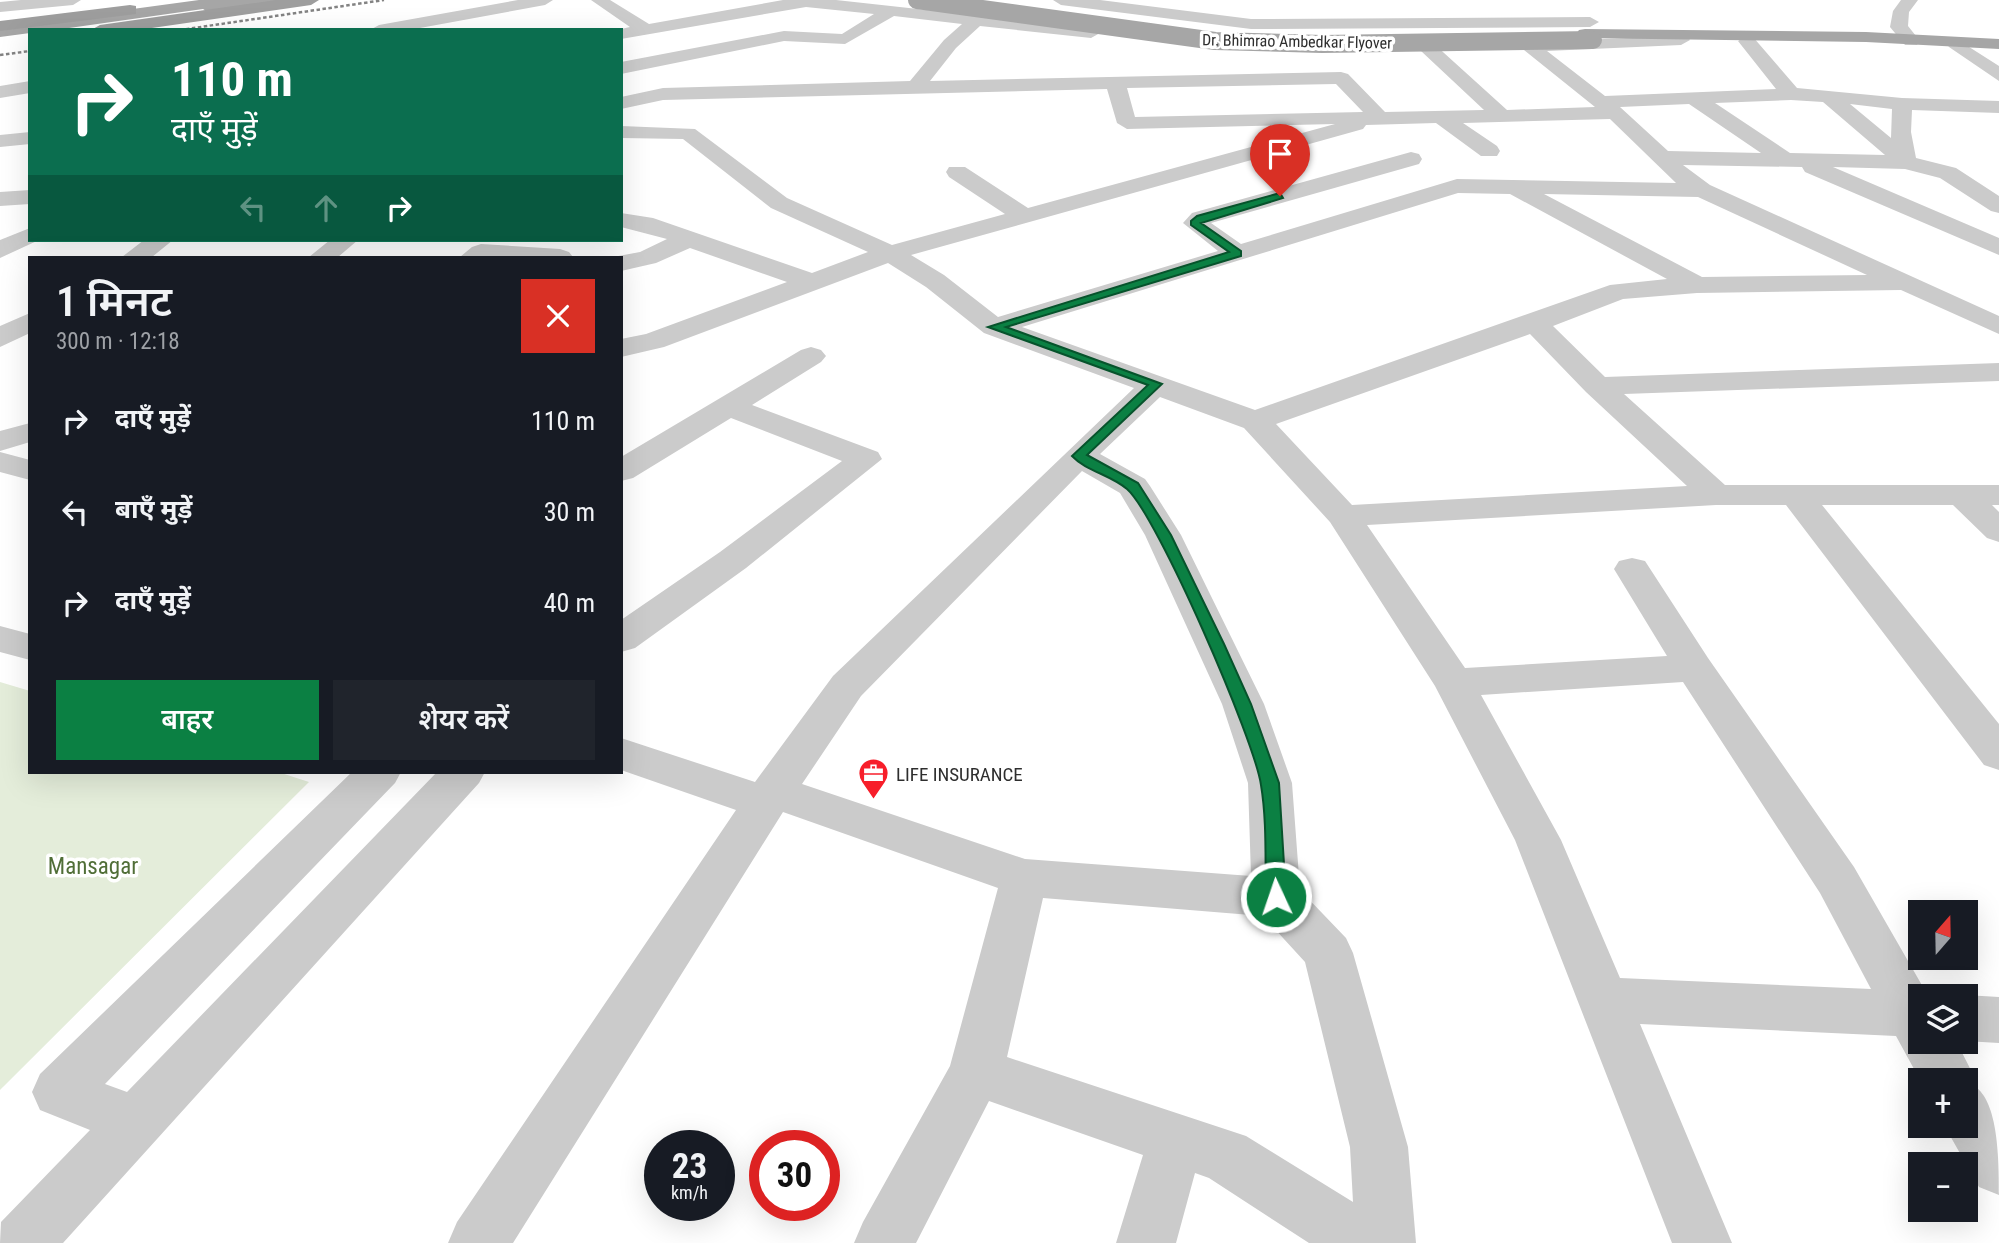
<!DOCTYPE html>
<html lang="hi">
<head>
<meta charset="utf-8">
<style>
  body { margin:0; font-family:"Roboto Condensed","Noto Sans Devanagari",sans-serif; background:#20242c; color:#f1f3f6; height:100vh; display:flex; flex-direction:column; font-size:26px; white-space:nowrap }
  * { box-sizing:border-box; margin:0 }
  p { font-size:23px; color:#9ea1a6 }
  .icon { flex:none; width:38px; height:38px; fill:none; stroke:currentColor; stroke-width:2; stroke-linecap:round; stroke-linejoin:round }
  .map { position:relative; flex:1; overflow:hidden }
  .sheet { position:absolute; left:28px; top:256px; width:595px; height:518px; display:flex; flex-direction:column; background:#171b24; border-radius:0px; box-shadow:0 7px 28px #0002 }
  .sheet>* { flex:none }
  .top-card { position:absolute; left:28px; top:28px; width:595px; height:214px; border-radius:0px; box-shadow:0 7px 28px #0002; background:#0b6e4f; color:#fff; overflow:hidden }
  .needle { width:46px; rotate:20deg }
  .controls { position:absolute; left:1908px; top:900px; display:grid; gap:14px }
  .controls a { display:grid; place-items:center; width:70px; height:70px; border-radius:0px; background:#171b24; box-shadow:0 7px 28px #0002; font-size:35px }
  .speed { position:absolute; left:644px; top:1130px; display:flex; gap:14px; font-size:35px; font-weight:700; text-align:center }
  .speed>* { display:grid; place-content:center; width:91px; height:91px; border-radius:50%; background:#171b24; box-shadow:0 7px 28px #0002; line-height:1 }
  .speed small { font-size:18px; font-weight:400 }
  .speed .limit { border:10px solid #d22; background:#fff; color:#111 }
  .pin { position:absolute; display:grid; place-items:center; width:60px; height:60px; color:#fff; margin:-72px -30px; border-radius:50% 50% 50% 0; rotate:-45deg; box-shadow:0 0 7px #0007 }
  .pin .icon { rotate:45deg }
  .me { position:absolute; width:77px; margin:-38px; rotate:357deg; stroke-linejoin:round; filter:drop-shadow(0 0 5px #0008) }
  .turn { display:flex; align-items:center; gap:24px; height:147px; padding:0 28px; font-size:32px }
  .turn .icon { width:91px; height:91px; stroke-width:2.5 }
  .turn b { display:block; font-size:49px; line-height:60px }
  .lanes { display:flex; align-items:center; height:66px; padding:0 28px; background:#0003; justify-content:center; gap:35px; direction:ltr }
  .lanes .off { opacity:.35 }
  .round { display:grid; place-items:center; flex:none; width:74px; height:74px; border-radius:0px; background:#20242c }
  .summary { display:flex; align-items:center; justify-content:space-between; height:119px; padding:0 28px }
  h1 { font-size:42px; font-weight:600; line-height:52px }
  .primary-button { display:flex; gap:14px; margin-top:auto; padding:14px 28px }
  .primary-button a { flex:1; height:80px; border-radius:0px; background:#0b8043; color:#fff; font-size:28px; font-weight:600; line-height:80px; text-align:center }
  .primary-button a+a { background:#20242c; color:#f1f3f6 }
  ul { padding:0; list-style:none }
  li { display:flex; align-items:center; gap:21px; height:91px; padding:0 28px }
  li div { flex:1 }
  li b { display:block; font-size:26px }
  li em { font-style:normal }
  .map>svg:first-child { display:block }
  .green { fill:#e4edda }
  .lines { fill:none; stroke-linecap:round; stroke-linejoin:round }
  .minor { fill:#cbcbcb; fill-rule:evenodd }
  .primary { fill:#a6a6a6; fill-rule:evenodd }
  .trunk { fill:#9e9e9e; fill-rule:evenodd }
  .rail { stroke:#838383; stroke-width:2.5; stroke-dasharray:3.5 2.5; stroke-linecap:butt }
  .primary-bridge { stroke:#a6a6a6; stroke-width:18 }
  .route { fill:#0b8043; stroke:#07532c; stroke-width:2 }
  .labels { text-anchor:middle; stroke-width:7; stroke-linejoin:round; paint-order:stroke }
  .far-street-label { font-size:16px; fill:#2e2e2e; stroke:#fff }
  .poi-label { font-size:19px; fill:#2e2e2e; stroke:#fff; text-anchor:start }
  .near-park-label { font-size:23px; fill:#506e37; stroke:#fff }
</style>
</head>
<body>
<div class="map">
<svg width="1999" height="1243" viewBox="0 0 1999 1243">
  <rect width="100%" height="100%" fill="#fff"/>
  <!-- green -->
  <path class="green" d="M0 682 30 691V772H278L309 782 0 1090Z"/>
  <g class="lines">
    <!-- minor -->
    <path class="minor" d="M21 0H81L73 5 0 12V2Z
      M518 0H553L545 5 409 30H370L379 25Z
      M591 0H610L649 24 783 0H836L1091 28 1100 33 1091 38 980 26 956 48 930 81 1341 72 1348 74 1385 112 1484 110 1421 51 1418 47 1427 42 1433 43 1507 110 1595 107 1524 50 1521 46 1524 42 1530 41 1541 46 1550 41 1687 36 1690 40 1681 45 1547 51 1605 96 1776 89 1738 41 1747 36 1753 37 1797 88 1902 98 1999 101V113L1912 110 1911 132 1916 158 1956 168 1999 196V213L1991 211 1940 178 1905 169 1833 167 1999 238V255L1805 172 1802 167 1683 165 1710 185 1999 316V334L1901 290 1697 293 1623 299 1553 326 1605 377 1999 363V381L1624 394 1725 485H1999V505H1992L1999 512V542L1987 538 1953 505H1822L1999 724V770L1984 765 1786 505H1716L1367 525 1465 668 1667 656 1614 569 1619 561 1632 558 1645 561 1708 658 1854 867 1927 994 1933 996H1920V1041H1956L1976 1080 1974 1086C1999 1101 1999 1162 1999 1195L1979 1187 1944 1125H1965V1080H1920L1896 1036 1640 1024 1732 1243H1672L1515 840 1435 686 1330 522 1244 428 1160 397 1100 454 1145 479 1150 486 1181 535 1264 704 1292 783 1300 890 1346 938 1353 953 1408 1147 1416 1243H1309L1209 1178 1195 1173 1176 1243H1116L1143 1155 989 1101 916 1243H854L863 1222 950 1066 998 888 783 812 513 1243H448L457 1222 736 810 621 770V738L755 782 833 676 1134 388 984 333 926 287 888 263 664 347 621 357V339L646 334 787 282 690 248 656 263 621 271V257H613L640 252 667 239 621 227V213L653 218 812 273 868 252 771 208 683 139 621 138V126L695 129 787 198 892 245 1005 214 949 177 946 172 949 167H965L1028 208 1335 124 1127 129 1117 123 1107 89 663 100 621 109V97L663 88 910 81 944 40 962 24 894 16 845 44 784 41 621 74V62L784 31 842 34 874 14 806 7 621 39V30H617L630 27ZM1336 84 1363 112 1135 117 1127 88ZM1791 100 1823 102 1885 155 1790 153 1715 103ZM1689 104 1761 153 1668 151 1620 107ZM1850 104 1892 109 1891 138ZM1610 119 1676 183 1457 179 1241 244 1211 223 1419 164 1422 159 1419 154 1411 152 1192 213 1183 223 1218 251 998 317 944 275 911 255 1363 129 1366 125 1436 123 1481 156H1497L1500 151 1497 146 1463 123ZM1458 193 1510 194 1667 279 1610 285 1255 410 1022 327ZM1544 194 1698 197 1867 275 1702 277ZM1530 334 1586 392 1687 486 1352 505 1276 424ZM1082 471 1120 493 1145 535 1222 704 1248 783 1251 876 1025 859 802 784 861 696ZM1683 682 1820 893 1871 989 1620 978 1561 840 1481 695ZM1043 898 1263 916 1305 962 1350 1147 1353 1202 1246 1136 1007 1057Z
      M1053 0H1100L1251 19 1590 17 1599 22 1590 27 1251 29 1061 5Z
      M1901 0H1918L1909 12 1908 26 1920 41 1917 45H1905L1890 27 1893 11Z
      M1955 38 1999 66V81L1949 47 1946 43Z
      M30 81V93L0 98V86Z
      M30 132V144L0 147V135Z
      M30 190V204L0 206V192Z
      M30 228V240H39L0 258V240Z
      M144 240H173L152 257H122Z
      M330 240H358L338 257H309Z
      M481 244 560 249 569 252 573 257H460L472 247Z
      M30 313V333L0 347V326Z
      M811 347 821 350 826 356 821 362 752 405 878 452 882 459 746 568 635 648 621 652V620L720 552 842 461 731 418 633 478 621 481V457L801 350Z
      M30 423V442L0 451V431Z
      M0 452 30 460V480L0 472Z
      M0 626 30 634V660L0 652Z
      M352 772H401L395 783 105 1084 127 1092 437 772H485L479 783 63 1243H0L1 1222 90 1130 40 1110 32 1092 40 1074Z
      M1965 995 1999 997V1043L1965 1041Z"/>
    <!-- primary -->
    <path class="primary" d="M199 0H283L275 5 211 14 203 9 55 30H30V33L0 37V27Z
      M1585 29 1866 32 1999 39V49L1866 42 1579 38 1576 34 1579 30Z"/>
    <!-- trunk -->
    <path class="trunk" d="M276 0H319L311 5 138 30H91L100 25Z
      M130 5 136 6V14L0 31V21Z"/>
    <!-- rail -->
    <path class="rail" d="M180 30 384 0
      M0 55 30 51"/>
    <!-- primary-bridge -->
    <path class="primary-bridge" d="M917 0 1215 41 1322 44 1593 40"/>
  </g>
  <!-- route -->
  <path class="route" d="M1280 193 1283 198 1201 223 1241 251V256L1006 327 1162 384 1087 455 1138 483 1171 535 1224 644 1251 704 1279 783 1286 897 1283 903H1269L1266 897C1265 860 1267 821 1261 785 1255 741 1157 515 1127 489 1111 475 1086 471 1072 456L1148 385 988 327 1229 252 1191 225V221L1197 216Z"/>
  <!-- icons -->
  <defs>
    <symbol id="office-pin" viewBox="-11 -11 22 30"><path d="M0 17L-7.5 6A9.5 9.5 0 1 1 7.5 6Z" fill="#f71e2a" stroke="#fff"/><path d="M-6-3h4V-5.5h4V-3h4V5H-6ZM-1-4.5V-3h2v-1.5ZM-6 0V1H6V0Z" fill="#fff"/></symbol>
  </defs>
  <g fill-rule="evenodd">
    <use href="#office-pin" x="856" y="756" width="35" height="47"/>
  </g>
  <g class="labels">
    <!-- far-street labels -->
    <g class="far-street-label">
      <text transform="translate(1297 41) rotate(1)" y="6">Dr. Bhimrao Ambedkar Flyover</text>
    </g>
    <!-- poi labels -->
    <g class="poi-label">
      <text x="896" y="781">LIFE INSURANCE</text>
    </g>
    <!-- near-park labels -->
    <g class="near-park-label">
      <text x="93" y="874">Mansagar</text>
    </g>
  </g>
</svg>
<div class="controls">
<a><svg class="needle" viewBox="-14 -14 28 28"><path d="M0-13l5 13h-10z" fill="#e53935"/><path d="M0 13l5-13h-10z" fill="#9ea1a6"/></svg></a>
<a><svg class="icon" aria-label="layers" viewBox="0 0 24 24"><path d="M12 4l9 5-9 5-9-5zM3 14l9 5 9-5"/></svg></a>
<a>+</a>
<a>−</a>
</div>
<div class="speed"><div>23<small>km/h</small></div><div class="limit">30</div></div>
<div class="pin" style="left:1280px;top:196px;background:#d93025"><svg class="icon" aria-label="arrive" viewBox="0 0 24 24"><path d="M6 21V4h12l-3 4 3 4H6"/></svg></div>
<svg class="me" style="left:1276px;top:897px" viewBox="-20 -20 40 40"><circle r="17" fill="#0b8043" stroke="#fff" stroke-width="3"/><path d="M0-11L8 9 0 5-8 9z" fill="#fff"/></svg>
<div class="top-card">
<div class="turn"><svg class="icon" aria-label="right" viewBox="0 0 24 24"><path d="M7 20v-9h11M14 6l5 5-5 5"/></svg><div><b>110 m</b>दाएँ मुड़ें</div></div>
<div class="lanes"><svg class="icon off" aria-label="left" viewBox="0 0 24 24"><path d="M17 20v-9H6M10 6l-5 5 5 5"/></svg><svg class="icon off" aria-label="ahead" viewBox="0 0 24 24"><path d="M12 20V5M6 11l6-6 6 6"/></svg><svg class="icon" aria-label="right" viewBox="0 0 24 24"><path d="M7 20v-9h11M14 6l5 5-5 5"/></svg></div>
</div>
<section class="sheet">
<div class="summary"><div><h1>1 मिनट</h1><p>300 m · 12:18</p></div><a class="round" style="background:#d93025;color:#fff"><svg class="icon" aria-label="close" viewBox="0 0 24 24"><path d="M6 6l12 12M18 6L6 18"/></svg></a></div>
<ul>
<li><svg class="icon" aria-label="right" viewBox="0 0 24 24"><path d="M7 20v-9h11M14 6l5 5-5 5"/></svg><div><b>दाएँ मुड़ें</b></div><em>110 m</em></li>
<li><svg class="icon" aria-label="left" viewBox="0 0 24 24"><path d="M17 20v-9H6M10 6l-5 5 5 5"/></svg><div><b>बाएँ मुड़ें</b></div><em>30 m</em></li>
<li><svg class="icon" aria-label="right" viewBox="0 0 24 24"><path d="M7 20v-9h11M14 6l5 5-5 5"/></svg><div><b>दाएँ मुड़ें</b></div><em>40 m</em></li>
</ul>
<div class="primary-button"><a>बाहर</a><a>शेयर करें</a></div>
</section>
</div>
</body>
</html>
